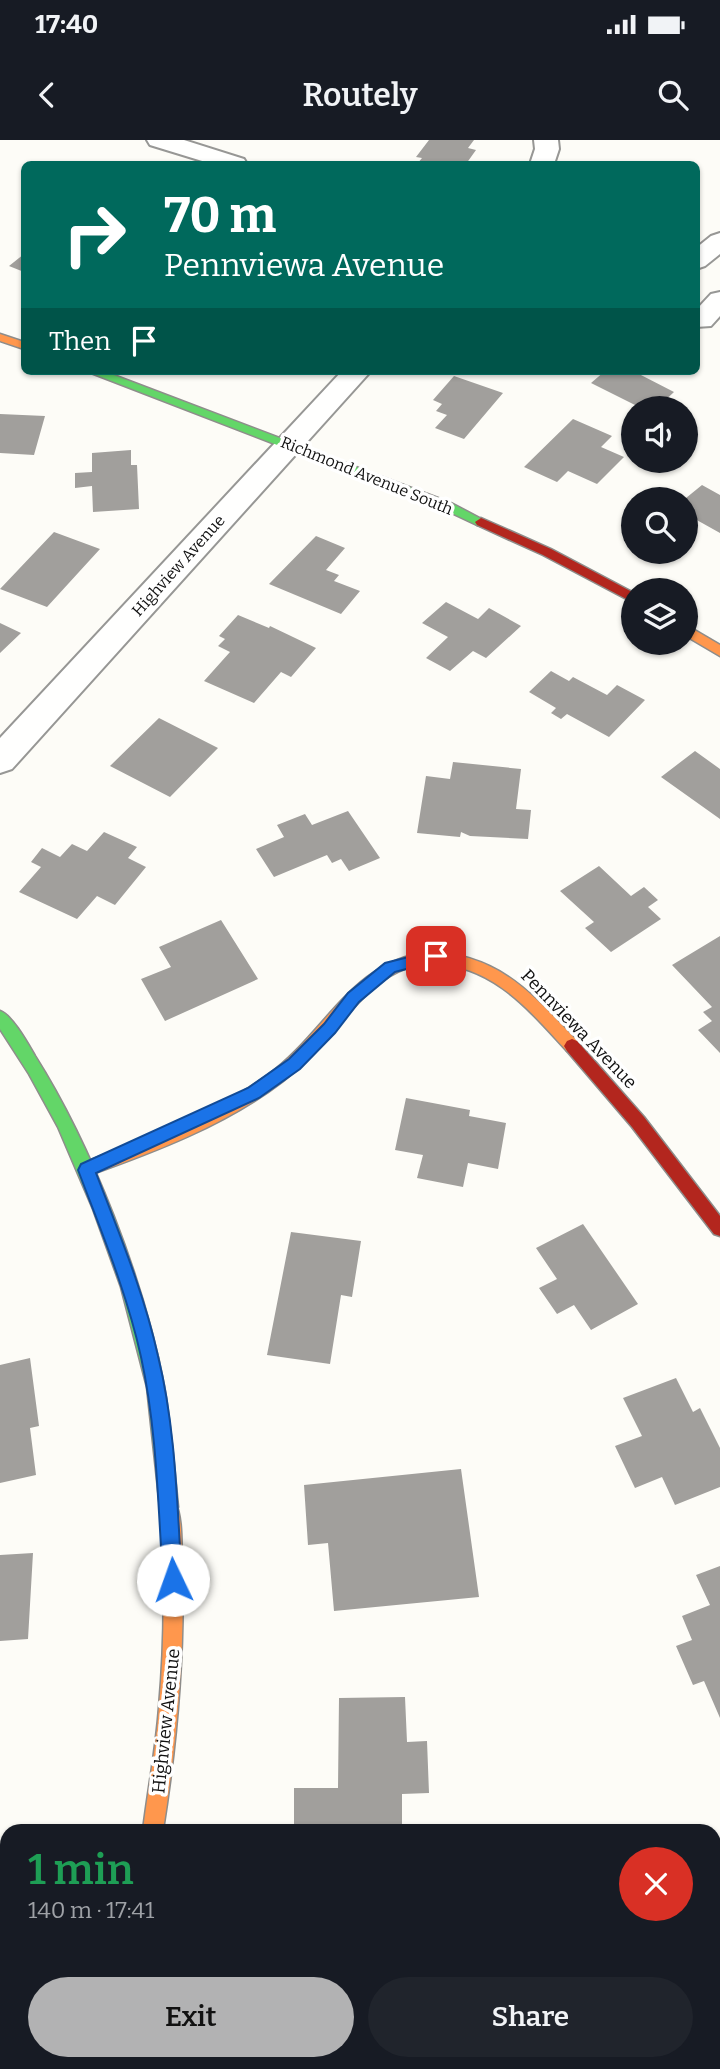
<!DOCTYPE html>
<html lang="en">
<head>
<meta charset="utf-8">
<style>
  body { margin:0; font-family:Bitter,serif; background:#20242c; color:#f1f3f6; height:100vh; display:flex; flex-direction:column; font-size:26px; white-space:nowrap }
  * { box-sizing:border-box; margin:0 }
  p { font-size:23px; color:#9ea1a6 }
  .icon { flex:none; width:38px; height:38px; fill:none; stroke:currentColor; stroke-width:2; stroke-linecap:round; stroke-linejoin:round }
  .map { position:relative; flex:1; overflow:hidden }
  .panel { position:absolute; left:0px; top:1684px; width:721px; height:247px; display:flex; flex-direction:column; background:#171b24; border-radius:21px 21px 0 0; box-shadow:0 2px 5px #0004 }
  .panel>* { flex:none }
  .guide { position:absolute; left:21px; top:21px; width:679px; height:214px; border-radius:10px; box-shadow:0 2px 5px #0004; background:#00695c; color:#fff; overflow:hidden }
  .tools { position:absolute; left:621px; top:256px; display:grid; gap:14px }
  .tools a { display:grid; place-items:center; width:77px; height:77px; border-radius:50%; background:#171b24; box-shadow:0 2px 5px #0004; font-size:35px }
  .pin { position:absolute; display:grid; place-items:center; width:60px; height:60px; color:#fff; margin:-30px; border-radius:14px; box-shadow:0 4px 10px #0006 }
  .me { position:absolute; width:77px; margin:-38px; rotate:357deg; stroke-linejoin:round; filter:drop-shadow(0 0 5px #0008) }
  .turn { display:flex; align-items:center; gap:24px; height:147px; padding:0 28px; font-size:32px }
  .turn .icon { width:91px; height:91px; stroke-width:2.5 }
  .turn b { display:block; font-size:49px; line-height:60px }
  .then { display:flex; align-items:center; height:66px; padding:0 28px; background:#0003; gap:14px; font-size:26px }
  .round { display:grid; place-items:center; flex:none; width:74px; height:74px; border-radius:37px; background:#20242c }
  .head { display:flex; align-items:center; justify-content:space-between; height:119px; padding:0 28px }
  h1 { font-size:42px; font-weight:600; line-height:52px; color:#1e9e55 }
  .cta { display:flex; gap:14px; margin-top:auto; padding:14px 28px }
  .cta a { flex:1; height:80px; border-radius:42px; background:#b2b2b3; color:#111; font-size:28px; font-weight:600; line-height:80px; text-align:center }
  .cta a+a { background:#20242c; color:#f1f3f6 }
  .status { display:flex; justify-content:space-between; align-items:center; height:49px; padding:0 35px; background:#171b24; direction:ltr }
  .status svg { height:19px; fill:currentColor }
  header { display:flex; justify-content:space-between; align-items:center; height:91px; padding:0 28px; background:#171b24; font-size:32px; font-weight:600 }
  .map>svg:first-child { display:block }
  .building { fill:#a19f9c }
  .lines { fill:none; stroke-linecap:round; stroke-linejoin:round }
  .street-casing { stroke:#979795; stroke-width:4 }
  .fast-casing { stroke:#8e8d8b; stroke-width:3 }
  .slow-casing { stroke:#8e8d8b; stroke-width:3 }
  .jam-casing { stroke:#8e8d8b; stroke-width:3 }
  .street { fill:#fffffe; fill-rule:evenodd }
  .fast { fill:#63d668; fill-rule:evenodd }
  .slow { fill:#ff974d; fill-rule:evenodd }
  .jam { fill:#b3261e; fill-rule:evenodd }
  .route { fill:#1a73e8; stroke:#114b97; stroke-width:2 }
  .labels { text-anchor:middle; stroke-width:7; stroke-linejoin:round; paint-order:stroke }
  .far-street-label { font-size:16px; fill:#111; stroke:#fff }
  .street-label { font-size:18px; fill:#111; stroke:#fff }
</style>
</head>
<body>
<div class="status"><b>17:40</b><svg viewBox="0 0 49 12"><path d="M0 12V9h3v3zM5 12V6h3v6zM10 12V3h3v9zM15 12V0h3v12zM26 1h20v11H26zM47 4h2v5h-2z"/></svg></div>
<header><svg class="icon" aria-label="back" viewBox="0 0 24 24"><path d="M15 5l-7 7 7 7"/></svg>Routely<svg class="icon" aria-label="search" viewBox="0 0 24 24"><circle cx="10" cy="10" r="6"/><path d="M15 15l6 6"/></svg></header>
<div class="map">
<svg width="720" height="1929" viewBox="0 0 720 1929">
  <rect width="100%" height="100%" fill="#fdfcf7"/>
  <!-- building -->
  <path class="building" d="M429 0H474L468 8 476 10 466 24H417L422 18 416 17Z
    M24 114V132L9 126Z
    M605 231H642L639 234 674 252 657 268 639 267 591 243Z
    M454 236 503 253 464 299 435 288 447 275 436 271 442 264 433 260Z
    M0 274 45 276 34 315 0 313Z
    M573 279 612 296 601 307 624 317 597 344 568 331 557 342 524 327Z
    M131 310V325H137L139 369 93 372 92 346 75 348V333L92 332V313Z
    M702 345 720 355V393L686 374V358Z
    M54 392 100 409 47 467 0 449Z
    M316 396 345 408 326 430 339 435 334 441 360 451 341 474 269 444Z
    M446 462 478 479 489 468 521 486 486 518 473 511 450 531 426 518 448 497 422 483Z
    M238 475 269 488 270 486 316 508 291 537 281 532 254 563 204 541 230 512 218 506 225 499 219 496Z
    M0 483 21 493 0 513Z
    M551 531 569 541 573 537 607 555 617 545 645 560 609 597 567 574 561 579 551 573 556 568 529 552Z
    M159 578 218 608 170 657 110 626Z
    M695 611 720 629V679L661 637Z
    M453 622 521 629 516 669 531 670 528 699 470 696 461 692 460 697 417 693 426 636 450 639Z
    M348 671 380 718 349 731 341 719 332 723 327 715 274 737 256 709 284 697 277 685 305 674 312 685Z
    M104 692 137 707 128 718 146 727 115 765 97 756 77 779 19 752 41 727 31 722 42 708 60 717 72 704 87 711Z
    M599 726 631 756 644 747 658 760 648 767 661 779 611 812 585 788 594 782 560 751Z
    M221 780 258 839 165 881 141 839 171 827 159 807Z
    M720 796V913L698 890 712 881 703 872 712 867 672 825Z
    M406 958 470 970 469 976 506 983 498 1029 468 1023 463 1047 417 1038 423 1015 395 1010Z
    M583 1084 638 1164 591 1190 574 1165 557 1174 539 1148 557 1139 536 1108Z
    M291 1092 361 1101 352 1157 341 1155 330 1224 267 1215Z
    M30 1218 39 1286 30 1288 36 1335 0 1343V1225Z
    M676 1238 693 1272 700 1268 720 1308V1347L675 1365 662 1337 635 1348 615 1306 642 1296 623 1258Z
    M461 1329 479 1457 334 1471 328 1403 308 1405 304 1345Z
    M33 1413 28 1499 0 1501V1415Z
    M720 1426V1578L704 1541 693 1545 676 1506 692 1500 682 1476 710 1465 696 1435Z
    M405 1557 407 1602 427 1601 429 1653 402 1654V1690H294V1648H338L339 1558Z
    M278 1923H391V1929H277Z"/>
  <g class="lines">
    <defs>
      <path id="street" d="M147 0H184L244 19 247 24H212L150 5Z
        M534 0H558L559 9 554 24H530L535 9Z
        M720 93V114L705 126 696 129V108L711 96Z
        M720 152V176L711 186 696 187V170L711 154Z
        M342 231H371L12 629 0 633V598Z
        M76 1923H128L126 1929H74Z"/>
      <path id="fast" d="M86 231H103L451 363 487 382 481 386 477 385 443 369Z
        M0 871C12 875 28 904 35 916 92 1006 144 1141 164 1246 171 1286 174 1327 178 1367L175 1373 169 1376 163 1373 160 1367 147 1247 121 1147 93 1069 58 987 29 934 0 889Z"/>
      <path id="slow" d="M0 194 24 202V209L0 201Z
        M686 485 720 505V516L686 496Z
        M429 812C499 814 532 854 577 901L580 906 577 911H567C529 870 493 825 433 824 408 824 385 836 367 854 338 882 315 916 283 941 226 985 154 1012 87 1036L81 1034 79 1029 81 1024C145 998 212 975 268 935 326 893 351 821 429 812Z
        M169 1358 175 1361C183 1379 181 1404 182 1424 185 1514 177 1602 163 1690H143C148 1649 156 1609 159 1567 165 1500 165 1434 160 1367L163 1361Z"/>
      <path id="jam" d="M481 378 551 409 634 453V463L543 415 477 385 475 382Z
        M572 899 577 901 644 977 720 1076V1096L714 1094 632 987 567 911 564 906 567 901Z"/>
    </defs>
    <!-- street casing -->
    <use href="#street" class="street-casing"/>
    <!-- fast casing -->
    <use href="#fast" class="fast-casing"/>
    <!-- slow casing -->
    <use href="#slow" class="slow-casing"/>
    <!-- jam casing -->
    <use href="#jam" class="jam-casing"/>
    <!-- street -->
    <use href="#street" class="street"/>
    <!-- fast -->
    <use href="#fast" class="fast"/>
    <!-- slow -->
    <use href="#slow" class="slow"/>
    <!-- jam -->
    <use href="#jam" class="jam"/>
  </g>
  <!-- route -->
  <path class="route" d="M436 810 441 812 443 816 441 820 395 832 359 862 335 893 300 929 259 958 96 1033C119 1093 144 1153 158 1216 176 1289 177 1366 182 1440L179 1447 173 1450 166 1447 163 1440C158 1366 157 1290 141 1217 127 1153 101 1091 78 1030L81 1024 248 948 289 919 324 884 348 853 385 823Z"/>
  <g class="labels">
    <!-- far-street labels -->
    <g class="far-street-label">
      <text transform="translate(367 335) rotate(22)" y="6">Richmond Avenue South</text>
      <text transform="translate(178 425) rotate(-48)" y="6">Highview Avenue</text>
    </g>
    <!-- street labels -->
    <g class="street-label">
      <text transform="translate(579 889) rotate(46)" y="6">Pennviewa Avenue</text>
      <text transform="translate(166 1581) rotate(-84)" y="6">Highview Avenue</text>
    </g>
  </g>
</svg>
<div class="tools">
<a><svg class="icon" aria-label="sound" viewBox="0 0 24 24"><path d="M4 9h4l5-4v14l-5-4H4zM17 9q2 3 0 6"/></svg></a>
<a><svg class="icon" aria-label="search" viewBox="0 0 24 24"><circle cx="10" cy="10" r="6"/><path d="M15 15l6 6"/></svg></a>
<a><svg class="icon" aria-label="layers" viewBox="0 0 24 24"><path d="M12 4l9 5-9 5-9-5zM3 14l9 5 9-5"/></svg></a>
</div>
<div class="pin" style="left:436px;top:816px;background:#d93025"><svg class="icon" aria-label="arrive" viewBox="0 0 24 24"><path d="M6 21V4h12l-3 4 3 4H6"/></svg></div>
<svg class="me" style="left:173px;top:1440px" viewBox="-20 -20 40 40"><circle r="19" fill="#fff"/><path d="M0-13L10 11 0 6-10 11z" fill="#1a73e8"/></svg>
<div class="guide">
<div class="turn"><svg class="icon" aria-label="right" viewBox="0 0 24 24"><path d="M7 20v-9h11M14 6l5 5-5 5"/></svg><div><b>70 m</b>Pennviewa Avenue</div></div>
<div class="then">Then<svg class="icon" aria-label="arrive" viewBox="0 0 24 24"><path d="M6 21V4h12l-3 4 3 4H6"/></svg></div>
</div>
<section class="panel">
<div class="head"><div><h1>1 min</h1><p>140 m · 17:41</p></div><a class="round" style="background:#d93025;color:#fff"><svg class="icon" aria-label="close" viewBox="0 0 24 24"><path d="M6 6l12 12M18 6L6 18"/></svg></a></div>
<div class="cta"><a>Exit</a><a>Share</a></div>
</section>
</div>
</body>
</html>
